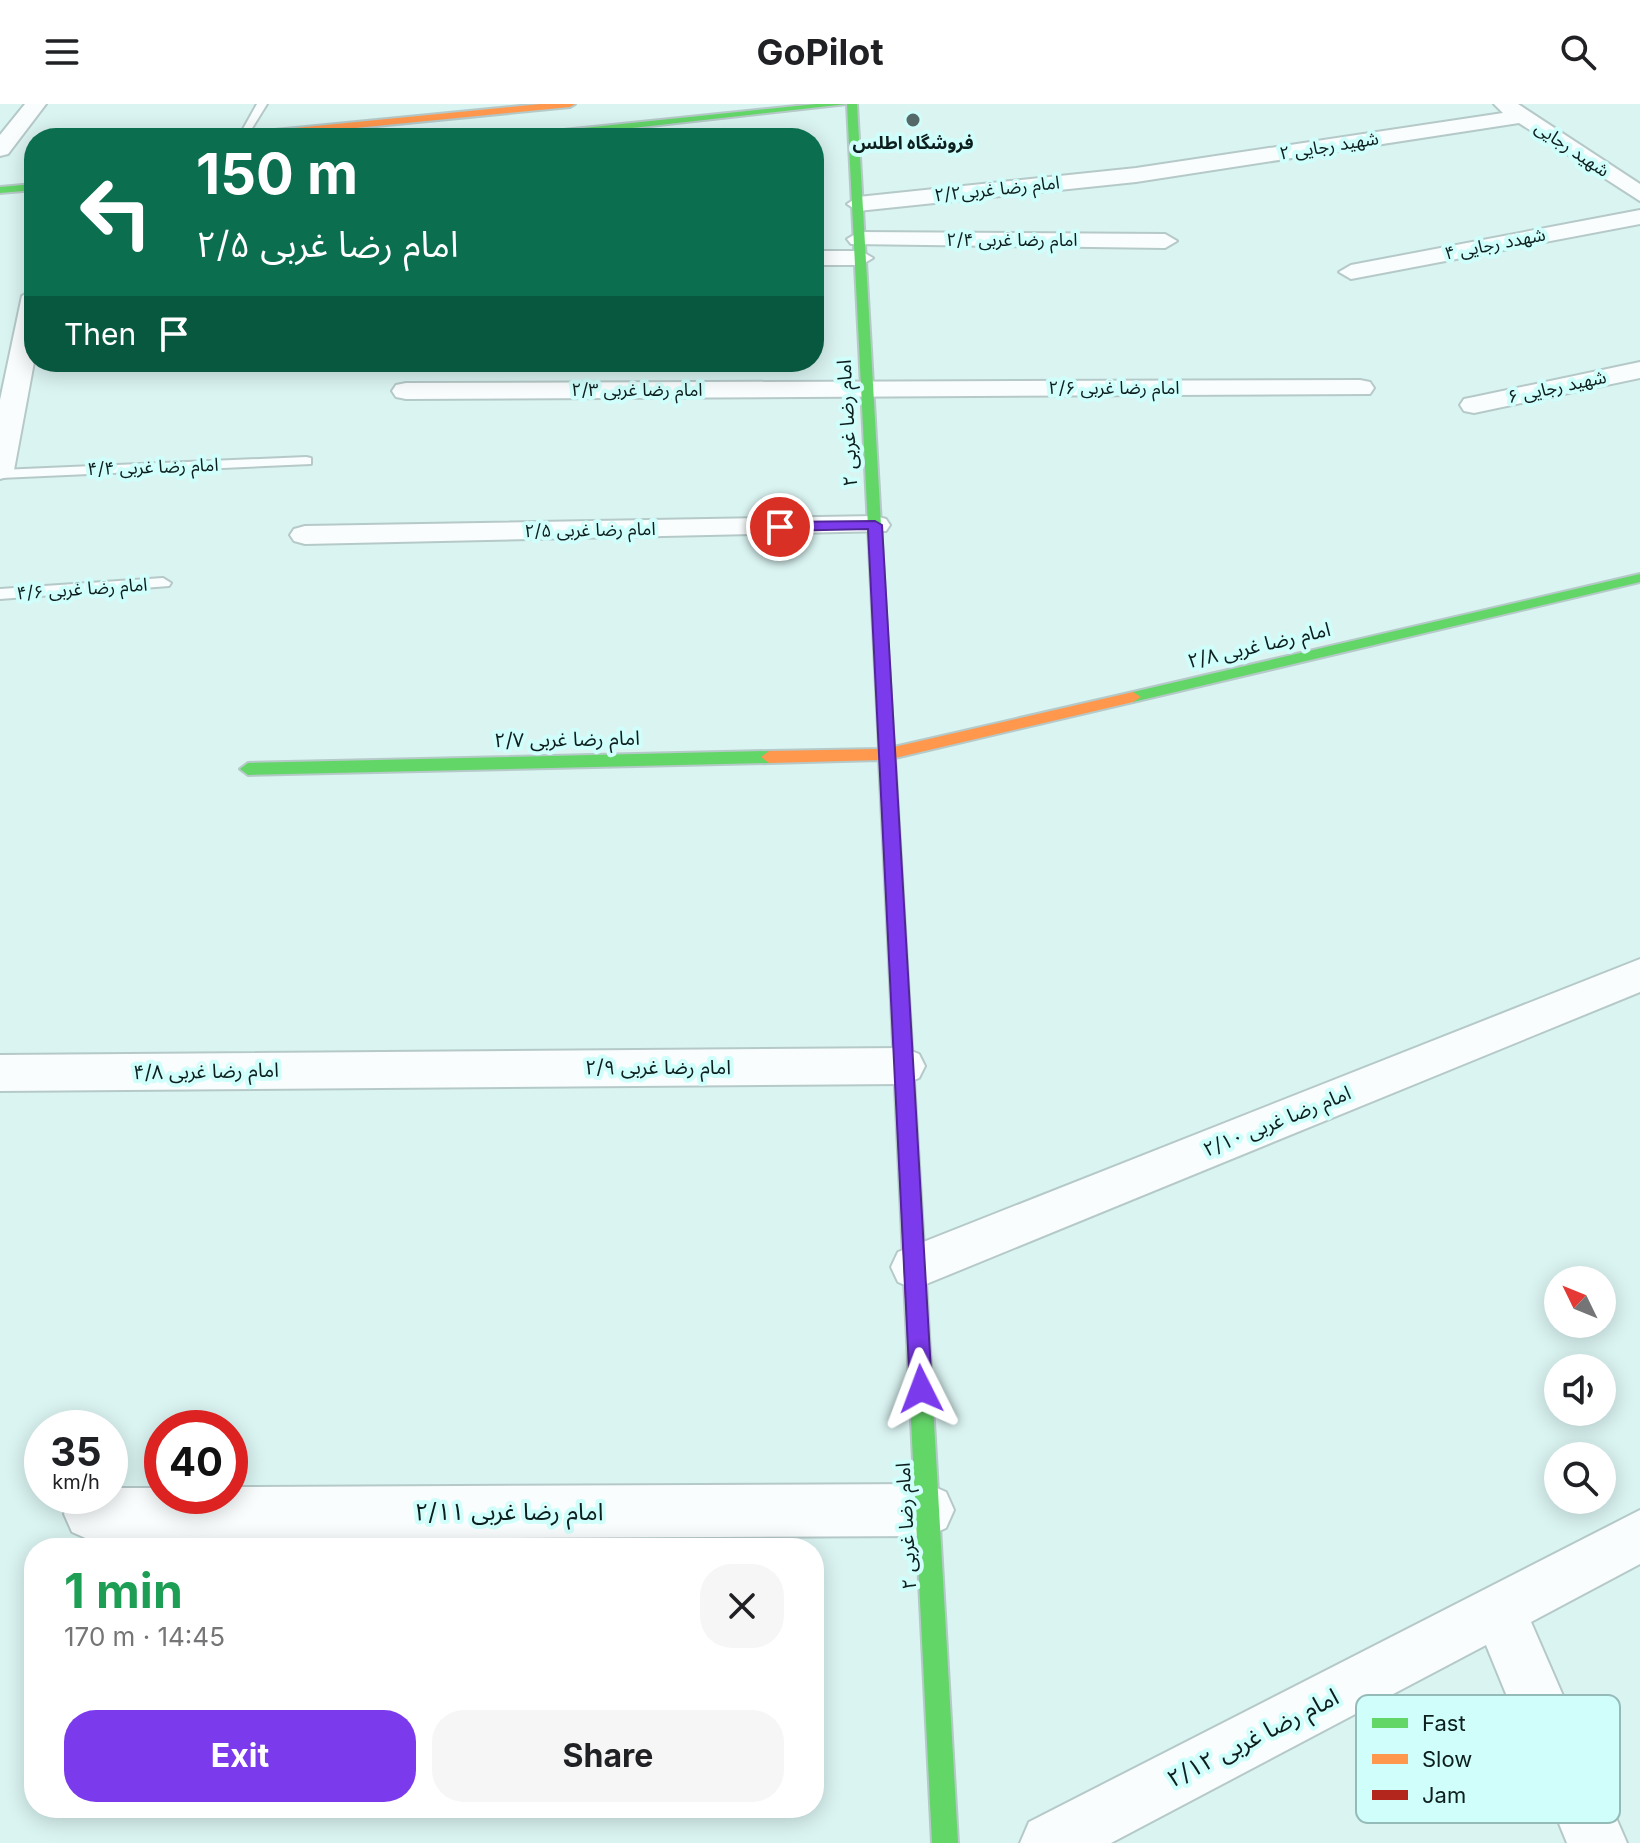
<!DOCTYPE html>
<html lang="en">
<head>
<meta charset="utf-8">
<style>
  body { margin:0; font-family:Inter,"Noto Sans Arabic",sans-serif; background:#f6f6f6; color:#202124; height:100vh; display:flex; flex-direction:column; font-size:30px; white-space:nowrap }
  * { box-sizing:border-box; margin:0 }
  p { font-size:26px; color:#757577 }
  .icon { flex:none; width:44px; height:44px; fill:none; stroke:currentColor; stroke-width:2; stroke-linecap:round; stroke-linejoin:round }
  .map { position:relative; flex:1; overflow:hidden }
  .panel { position:absolute; left:24px; top:1434px; width:800px; height:280px; display:flex; flex-direction:column; background:#fff; border-radius:32px; box-shadow:0 4px 20px #0003 }
  .panel>* { flex:none }
  .hud { position:absolute; left:24px; top:24px; width:800px; height:244px; border-radius:32px; box-shadow:0 4px 20px #0003; background:#0b6e4f; color:#fff; overflow:hidden }
  .needle { width:52px; rotate:313deg }
  .tools { position:absolute; left:1544px; top:1162px; display:grid; gap:16px }
  .tools a { display:grid; place-items:center; width:72px; height:72px; border-radius:50%; background:#fff; box-shadow:0 4px 20px #0003; font-size:40px }
  .speed { position:absolute; left:24px; top:1306px; display:flex; gap:16px; font-size:40px; font-weight:700; text-align:center }
  .speed>* { display:grid; place-content:center; width:104px; height:104px; border-radius:50%; background:#fff; box-shadow:0 4px 20px #0003; line-height:1 }
  .speed small { font-size:20px; font-weight:400 }
  .speed .limit { border:12px solid #d22; background:#fff; color:#111 }
  .pin { position:absolute; display:grid; place-items:center; width:68px; height:68px; color:#fff; margin:-34px; border:4px solid #fff; border-radius:50%; box-shadow:0 2px 8px #0007 }
  .me { position:absolute; width:88px; margin:-44px; rotate:357deg; stroke-linejoin:round; filter:drop-shadow(0 0 6px #0008) }
  .turn { display:flex; align-items:center; gap:28px; height:168px; padding:0 40px; font-size:36px }
  .turn .icon { width:104px; height:104px; stroke-width:2.5 }
  .turn b { display:block; font-size:56px; line-height:68px }
  .then { display:flex; align-items:center; height:76px; padding:0 40px; background:#0003; gap:16px; font-size:30px }
  .round { display:grid; place-items:center; flex:none; width:84px; height:84px; border-radius:32px; background:#f6f6f6 }
  .head { display:flex; align-items:center; justify-content:space-between; height:136px; padding:0 40px }
  h1 { font-size:48px; font-weight:700; line-height:60px; color:#1e9e55 }
  .primary-button { display:flex; gap:16px; margin-top:auto; padding:16px 40px }
  .primary-button a { flex:1; height:92px; border-radius:32px; background:#7c3aed; color:#fff; font-size:32px; font-weight:700; line-height:92px; text-align:center }
  .primary-button a+a { background:#f6f6f6; color:#202124 }
  header { display:flex; justify-content:space-between; align-items:center; height:104px; padding:0 40px; background:#fff; font-size:36px; font-weight:700 }
  .map>svg:first-child { display:block }
  .lines { fill:none; stroke-linecap:round; stroke-linejoin:round }
  .lane-casing { stroke:#b5c9c8; stroke-width:4 }
  .street-casing { stroke:#b5c9c8; stroke-width:4 }
  .fast-casing { stroke:#b5c9c8; stroke-width:4 }
  .slow-casing { stroke:#b5c9c8; stroke-width:4 }
  .jam-casing { stroke:#b5c9c8; stroke-width:4 }
  .lane { fill:#f9fdfd; fill-rule:evenodd }
  .street { fill:#f9fdfd; fill-rule:evenodd }
  .fast { fill:#63d668; fill-rule:evenodd }
  .slow { fill:#ff974d; fill-rule:evenodd }
  .jam { fill:#b3261e; fill-rule:evenodd }
  .route { fill:#7c3aed; stroke:#51269a; stroke-width:2 }
  .poi-dot { fill:#546968; stroke:#cffefb; stroke-width:3 }
  .labels { text-anchor:middle; stroke-width:8; stroke-linejoin:round; paint-order:stroke }
  .far-poi-label { font-size:18px; font-weight:bold; fill:#0c1e1d; stroke:#cffefb }
  .far-street-label { font-size:18px; fill:#0c1e1d; stroke:#cffefb }
  .street-label { font-size:20px; fill:#0c1e1d; stroke:#cffefb }
  .near-street-label { font-size:24px; fill:#0c1e1d; stroke:#cffefb }
  .key { fill:#cffefb; stroke:#94bbb8; stroke-width:2 }
  .key-label { font-size:22px; fill:#0c1e1d }
</style>
</head>
<body>
<header><svg class="icon" aria-label="menu" viewBox="0 0 24 24"><path d="M4 6h16M4 12h16M4 18h16"/></svg>GoPilot<svg class="icon" aria-label="search" viewBox="0 0 24 24"><circle cx="10" cy="10" r="6"/><path d="M15 15l6 6"/></svg></header>
<div class="map">
<svg width="1640" height="1739" viewBox="0 0 1640 1739">
  <rect width="100%" height="100%" fill="#daf4f2"/>
  <g class="lines">
    <defs>
      <path id="lane" d="M257 0H267L246 34H238Z
        M306 353 311 354V360L0 374V366Z
        M163 474 171 479 169 482 0 495V485Z"/>
      <path id="street" d="M25 0H46L8 50 0 52V31Z
        M1494 0H1518L1640 80V97L1519 19 1136 78 858 107 847 100 858 93 1136 64 1503 9Z
        M1640 106V120L1351 175 1339 168 1351 161Z
        M859 128 1165 130 1177 137 1165 144 851 140 847 135Z
        M814 147H861L873 154 861 161H814Z
        M34 185V258L14 366 10 372 0 375V296L22 192Z
        M1640 258V274L1474 309 1464 307 1460 301 1464 295 1474 293Z
        M1360 276 1370 278 1374 284 1370 290 406 295 396 293 392 287 396 281 406 279Z
        M875 412 886 415 890 421 886 427 305 440 294 437 290 431 294 425 305 422Z
        M1640 855V888L914 1185 898 1178 891 1163 898 1148Z
        M904 944 919 950 925 962 919 974 904 980 0 987V951Z
        M928 1380 946 1388 954 1406 946 1424 928 1432 90 1436 72 1428 64 1410 71 1392H110V1384H162V1392H230V1383Z
        M1640 1406V1460L1531 1518 1627 1739H1567L1486 1541 1111 1739H1020L1029 1718Z"/>
      <path id="fast" d="M816 0H857L888 544 881 549 874 544 847 0 543 34 520 33 525 30Z
        M34 80V86L0 89V83Z
        M1640 470V478L1133 598 1125 593 1133 588Z
        M769 647 777 653 769 659 248 671 240 665 248 659Z
        M916 1185 924 1188 927 1195 958 1739H932L905 1195 908 1188Z"/>
      <path id="slow" d="M541 0H575L570 3 253 34H218L223 31Z
        M881 539 888 544 894 643 1133 588 1141 593 1133 598 895 654 908 876 905 881H893L890 876 879 656 769 659 761 653 769 647 879 645 874 544Z"/>
      <path id="jam" d="M899 869 905 871 908 876 927 1195 924 1202 916 1205 908 1202 905 1195 890 876 893 871Z"/>
    </defs>
    <!-- lane casing -->
    <use href="#lane" class="lane-casing"/>
    <!-- street casing -->
    <use href="#street" class="street-casing"/>
    <!-- fast casing -->
    <use href="#fast" class="fast-casing"/>
    <!-- slow casing -->
    <use href="#slow" class="slow-casing"/>
    <!-- jam casing -->
    <use href="#jam" class="jam-casing"/>
    <!-- lane -->
    <use href="#lane" class="lane"/>
    <!-- street -->
    <use href="#street" class="street"/>
    <!-- fast -->
    <use href="#fast" class="fast"/>
    <!-- slow -->
    <use href="#slow" class="slow"/>
    <!-- jam -->
    <use href="#jam" class="jam"/>
  </g>
  <!-- route -->
  <path class="route" d="M875 417 882 421 932 1285 929 1292 921 1296 913 1292 910 1285 868 425 780 427 773 423 780 418Z"/>
  <!-- markers -->
  <circle class="poi-dot" cx="913" cy="16" r="8"/>
  <g class="labels">
    <!-- far-poi labels -->
    <g class="far-poi-label">
      <text x="913" y="45">فروشگاه اطلس</text>
    </g>
    <!-- far-street labels -->
    <g class="far-street-label">
      <text transform="translate(1329 42) rotate(-9)" y="6">شهید رجایی ۲</text>
      <text transform="translate(1572 45) rotate(34)" y="6">شهید رجایی</text>
      <text transform="translate(997 85) rotate(-6)" y="6">امام رضا غربی۲/۲</text>
      <text x="1012" y="142">امام رضا غربی ۲/۴</text>
      <text transform="translate(1495 140) rotate(-11)" y="6">شهدد رجایی ۴</text>
      <text transform="translate(1557 283) rotate(-12)" y="6">شهید رجایی ۶</text>
      <text x="1114" y="290">امام رضا غربی ۲/۶</text>
      <text x="637" y="292">امام رضا غربی ۲/۳</text>
      <text transform="translate(153 363) rotate(-2)" y="6">امام رضا غربی ۴/۴</text>
      <text transform="translate(590 426) rotate(-1)" y="6">امام رضا غربی ۲/۵</text>
      <text transform="translate(82 485) rotate(-4)" y="6">امام رضا غربی ۴/۶</text>
    </g>
    <!-- street labels -->
    <g class="street-label">
      <text transform="translate(847 319) rotate(-93)" y="7">امام رضا غربی ۲</text>
      <text transform="translate(1259 541) rotate(-13)" y="7">امام رضا غربی ۲/۸</text>
      <text transform="translate(567 635) rotate(-1)" y="7">امام رضا غربی ۲/۷</text>
      <text x="658" y="970">امام رضا غربی ۲/۹</text>
      <text transform="translate(206 967) rotate(-1)" y="7">امام رضا غربی ۴/۸</text>
      <text transform="translate(1277 1017) rotate(-22)" y="7">امام رضا غربی ۲/۱۰</text>
      <text transform="translate(906 1422) rotate(-93)" y="7">امام رضا غربی ۲</text>
    </g>
    <!-- near-street labels -->
    <g class="near-street-label">
      <text x="509" y="1416">امام رضا غربی ۲/۱۱</text>
      <text transform="translate(1253 1634) rotate(-27)" y="8">امام رضا غربی ۲/۱۲</text>
    </g>
  </g>
  <!-- legend -->
  <rect x="1356" y="1591" width="264" height="128" rx="12" class="key"/>
  <rect x="1372" y="1614" width="36" height="10" fill="#63d668"/>
  <rect x="1372" y="1650" width="36" height="10" fill="#ff974d"/>
  <rect x="1372" y="1686" width="36" height="10" fill="#b3261e"/>
  <g class="key-label">
    <text x="1422" y="1627">Fast</text>
    <text x="1422" y="1663">Slow</text>
    <text x="1422" y="1699">Jam</text>
  </g>
</svg>
<div class="tools">
<a><svg class="needle" viewBox="-14 -14 28 28"><path d="M0-13l5 13h-10z" fill="#e53935"/><path d="M0 13l5-13h-10z" fill="#757577"/></svg></a>
<a><svg class="icon" aria-label="sound" viewBox="0 0 24 24"><path d="M4 9h4l5-4v14l-5-4H4zM17 9q2 3 0 6"/></svg></a>
<a><svg class="icon" aria-label="search" viewBox="0 0 24 24"><circle cx="10" cy="10" r="6"/><path d="M15 15l6 6"/></svg></a>
</div>
<div class="speed"><div>35<small>km/h</small></div><div class="limit">40</div></div>
<div class="pin" style="left:780px;top:423px;background:#d93025"><svg class="icon" aria-label="arrive" viewBox="0 0 24 24"><path d="M6 21V4h12l-3 4 3 4H6"/></svg></div>
<svg class="me" style="left:921px;top:1285px" viewBox="-20 -20 40 40"><path d="M0-17L14 15 0 8-14 15z" fill="#7c3aed" stroke="#fff" stroke-width="4"/></svg>
<div class="hud">
<div class="turn"><svg class="icon" aria-label="left" viewBox="0 0 24 24"><path d="M17 20v-9H6M10 6l-5 5 5 5"/></svg><div><b>150 m</b>امام رضا غربی ۲/۵</div></div>
<div class="then">Then<svg class="icon" aria-label="arrive" viewBox="0 0 24 24"><path d="M6 21V4h12l-3 4 3 4H6"/></svg></div>
</div>
<section class="panel">
<div class="head"><div><h1>1 min</h1><p>170 m · 14:45</p></div><a class="round"><svg class="icon" aria-label="close" viewBox="0 0 24 24"><path d="M6 6l12 12M18 6L6 18"/></svg></a></div>
<div class="primary-button"><a>Exit</a><a>Share</a></div>
</section>
</div>
</body>
</html>
